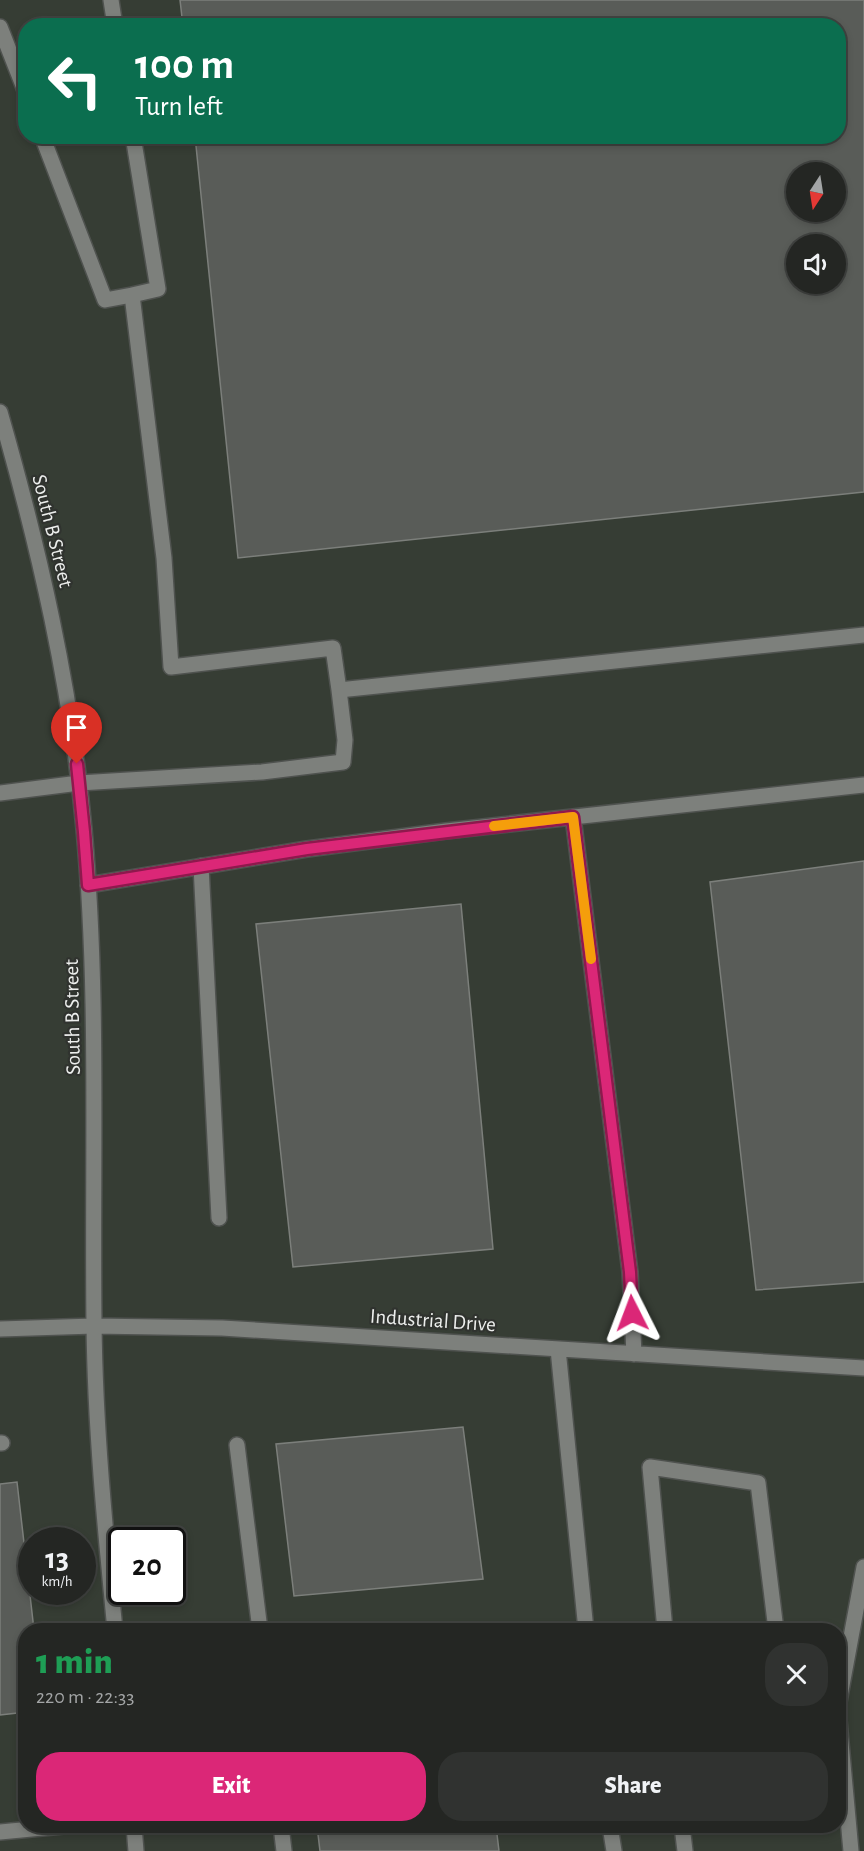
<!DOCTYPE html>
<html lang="en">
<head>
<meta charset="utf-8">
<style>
  body { margin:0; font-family:"Alegreya Sans",sans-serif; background:#303230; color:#f1f3f6; height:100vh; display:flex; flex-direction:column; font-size:22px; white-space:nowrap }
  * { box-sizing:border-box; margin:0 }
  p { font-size:20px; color:#a3a5a6 }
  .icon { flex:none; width:33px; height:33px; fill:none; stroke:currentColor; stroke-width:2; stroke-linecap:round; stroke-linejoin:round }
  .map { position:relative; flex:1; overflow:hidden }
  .details { position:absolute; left:18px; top:1623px; width:828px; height:210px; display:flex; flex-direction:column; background:#242623; border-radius:24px; box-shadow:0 3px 9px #0003,0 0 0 2px #414341 }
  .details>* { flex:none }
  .hud { position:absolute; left:18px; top:18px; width:828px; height:126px; border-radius:24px; box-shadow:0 3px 9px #0003,0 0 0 2px #414341; background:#0b6e4f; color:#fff; overflow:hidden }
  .needle { width:39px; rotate:192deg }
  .controls { position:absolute; left:786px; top:162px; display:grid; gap:12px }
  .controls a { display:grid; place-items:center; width:60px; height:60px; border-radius:50%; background:#242623; box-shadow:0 3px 9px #0003,0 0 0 2px #414341; font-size:30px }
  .speed { position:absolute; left:18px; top:1527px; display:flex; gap:12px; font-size:30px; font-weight:700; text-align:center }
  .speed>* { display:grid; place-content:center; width:78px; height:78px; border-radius:50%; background:#242623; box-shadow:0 3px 9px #0003,0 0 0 2px #414341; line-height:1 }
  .speed small { font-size:15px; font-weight:400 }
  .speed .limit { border:3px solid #111; border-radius:9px; background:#fff; color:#111 }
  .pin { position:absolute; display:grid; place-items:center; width:51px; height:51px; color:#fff; margin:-62px -26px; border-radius:50% 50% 50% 0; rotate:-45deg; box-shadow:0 0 6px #0007 }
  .pin .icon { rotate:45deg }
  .me { position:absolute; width:66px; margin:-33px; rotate:357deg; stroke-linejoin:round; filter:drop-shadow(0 0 4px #0008) }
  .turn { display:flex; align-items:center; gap:21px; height:126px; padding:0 18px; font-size:27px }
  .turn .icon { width:78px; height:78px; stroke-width:2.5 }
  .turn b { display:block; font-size:42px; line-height:51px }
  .round { display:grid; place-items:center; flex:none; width:63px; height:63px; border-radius:24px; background:#303230 }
  .overview { display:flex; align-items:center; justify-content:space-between; height:102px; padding:0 18px }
  h1 { font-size:36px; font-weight:800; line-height:45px; color:#1e9e55 }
  .primary-button { display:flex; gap:12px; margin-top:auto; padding:12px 18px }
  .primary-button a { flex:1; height:69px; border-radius:24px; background:#db2777; color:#fff; font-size:24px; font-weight:800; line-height:69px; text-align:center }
  .primary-button a+a { background:#303230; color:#f1f3f6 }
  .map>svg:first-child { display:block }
  .built { fill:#363d34; fill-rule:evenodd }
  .building { fill:#595c58; stroke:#7c7f7b; stroke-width:1.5; fill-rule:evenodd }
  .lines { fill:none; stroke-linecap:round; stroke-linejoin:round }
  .minor-casing { stroke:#4f524f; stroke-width:18 }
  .minor { stroke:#7d807c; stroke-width:15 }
  .route-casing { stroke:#8e194d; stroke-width:15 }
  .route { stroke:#db2777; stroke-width:10 }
  .slow { stroke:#f59e0b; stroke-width:10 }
  .labels { text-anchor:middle; stroke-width:4.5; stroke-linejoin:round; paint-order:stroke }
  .street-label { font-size:21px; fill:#edefed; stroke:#30332f }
</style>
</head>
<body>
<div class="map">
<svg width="864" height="1851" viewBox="0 0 864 1851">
  <rect width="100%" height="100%" fill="#30332f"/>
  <!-- built -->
  <path class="built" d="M0 0H864V1851H0ZM26 26H838V136H26ZM796 172H836V212H796ZM796 244H836V284H796ZM32 1540H82V1592H32ZM122 1540H172V1592H122ZM26 1630H838V1826H26Z"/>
  <!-- building -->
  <path class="building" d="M180 0H864V492L238 558 195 136H838V26H183ZM796 172H836V212H796ZM796 244H836V284H796Z
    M864 861V1282L756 1290 710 882Z
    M461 904 493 1249 293 1267 256 924Z
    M463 1427 483 1579 294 1596 276 1444Z
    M17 1482 34 1630H26V1712L0 1715V1484Z
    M317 1826H496L499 1851H320Z"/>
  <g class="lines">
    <defs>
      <path id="minor" d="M111 0 115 26
        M0 27 26 93
        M42 136 105 300 132 295
        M133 136 158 289 132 295 164 558 171 667 333 648 339 690 864 635
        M0 412C39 548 71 687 84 829 99 993 92 1158 94 1323 95 1426 105 1528 115 1630
        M0 793 79 783 262 772 343 762 345 740 339 690
        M573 817 630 1272 634 1354
        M201 866 219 1218
        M88 885 307 849 446 831 864 785
        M0 1329 94 1326 222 1328 864 1368
        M558 1349 586 1630
        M0 1443H2
        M237 1445 260 1630
        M665 1630 650 1467 758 1483 776 1630
        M838 1707 864 1567
        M838 1710 851 1851
        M134 1826 136 1851
        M281 1826 284 1851
        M610 1826 614 1851
        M682 1826 685 1851
        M0 1832 63 1826"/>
    </defs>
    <!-- minor casing -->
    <use href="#minor" class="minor-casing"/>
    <!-- minor -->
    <use href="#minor" class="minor"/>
  </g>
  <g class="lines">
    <defs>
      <path id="route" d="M77 764 84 832 88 885 307 849 573 817 630 1272 632 1313"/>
    </defs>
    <!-- route casing -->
    <use href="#route" class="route-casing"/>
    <!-- route -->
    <use href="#route" class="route"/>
    <!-- slow -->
    <path class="slow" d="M494 826 573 817 591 959"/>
  </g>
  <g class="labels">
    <!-- street labels -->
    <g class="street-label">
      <text transform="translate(53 531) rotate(76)" y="7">South B Street</text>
      <text transform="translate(72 1017) rotate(-91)" y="7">South B Street</text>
      <text transform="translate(433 1320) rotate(4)" y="7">Industrial Drive</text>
    </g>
  </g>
</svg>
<div class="controls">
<a><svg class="needle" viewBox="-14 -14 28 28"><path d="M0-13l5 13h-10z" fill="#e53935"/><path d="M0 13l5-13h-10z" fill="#a3a5a6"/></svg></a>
<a><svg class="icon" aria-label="sound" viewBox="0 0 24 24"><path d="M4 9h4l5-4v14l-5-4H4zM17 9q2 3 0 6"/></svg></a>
</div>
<div class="speed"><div>13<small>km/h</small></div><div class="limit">20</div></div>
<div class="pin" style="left:77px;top:764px;background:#d93025"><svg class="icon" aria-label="arrive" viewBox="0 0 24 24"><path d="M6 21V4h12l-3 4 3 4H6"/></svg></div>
<svg class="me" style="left:632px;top:1313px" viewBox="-20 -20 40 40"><path d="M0-17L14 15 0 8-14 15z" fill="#db2777" stroke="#fff" stroke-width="4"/></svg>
<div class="hud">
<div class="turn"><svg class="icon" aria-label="left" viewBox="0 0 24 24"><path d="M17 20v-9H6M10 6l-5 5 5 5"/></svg><div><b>100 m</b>Turn left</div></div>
</div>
<section class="details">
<div class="overview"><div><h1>1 min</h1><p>220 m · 22:33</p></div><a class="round"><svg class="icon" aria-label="close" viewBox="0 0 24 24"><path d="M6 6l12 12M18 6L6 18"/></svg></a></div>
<div class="primary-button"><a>Exit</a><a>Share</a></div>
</section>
</div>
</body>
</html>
